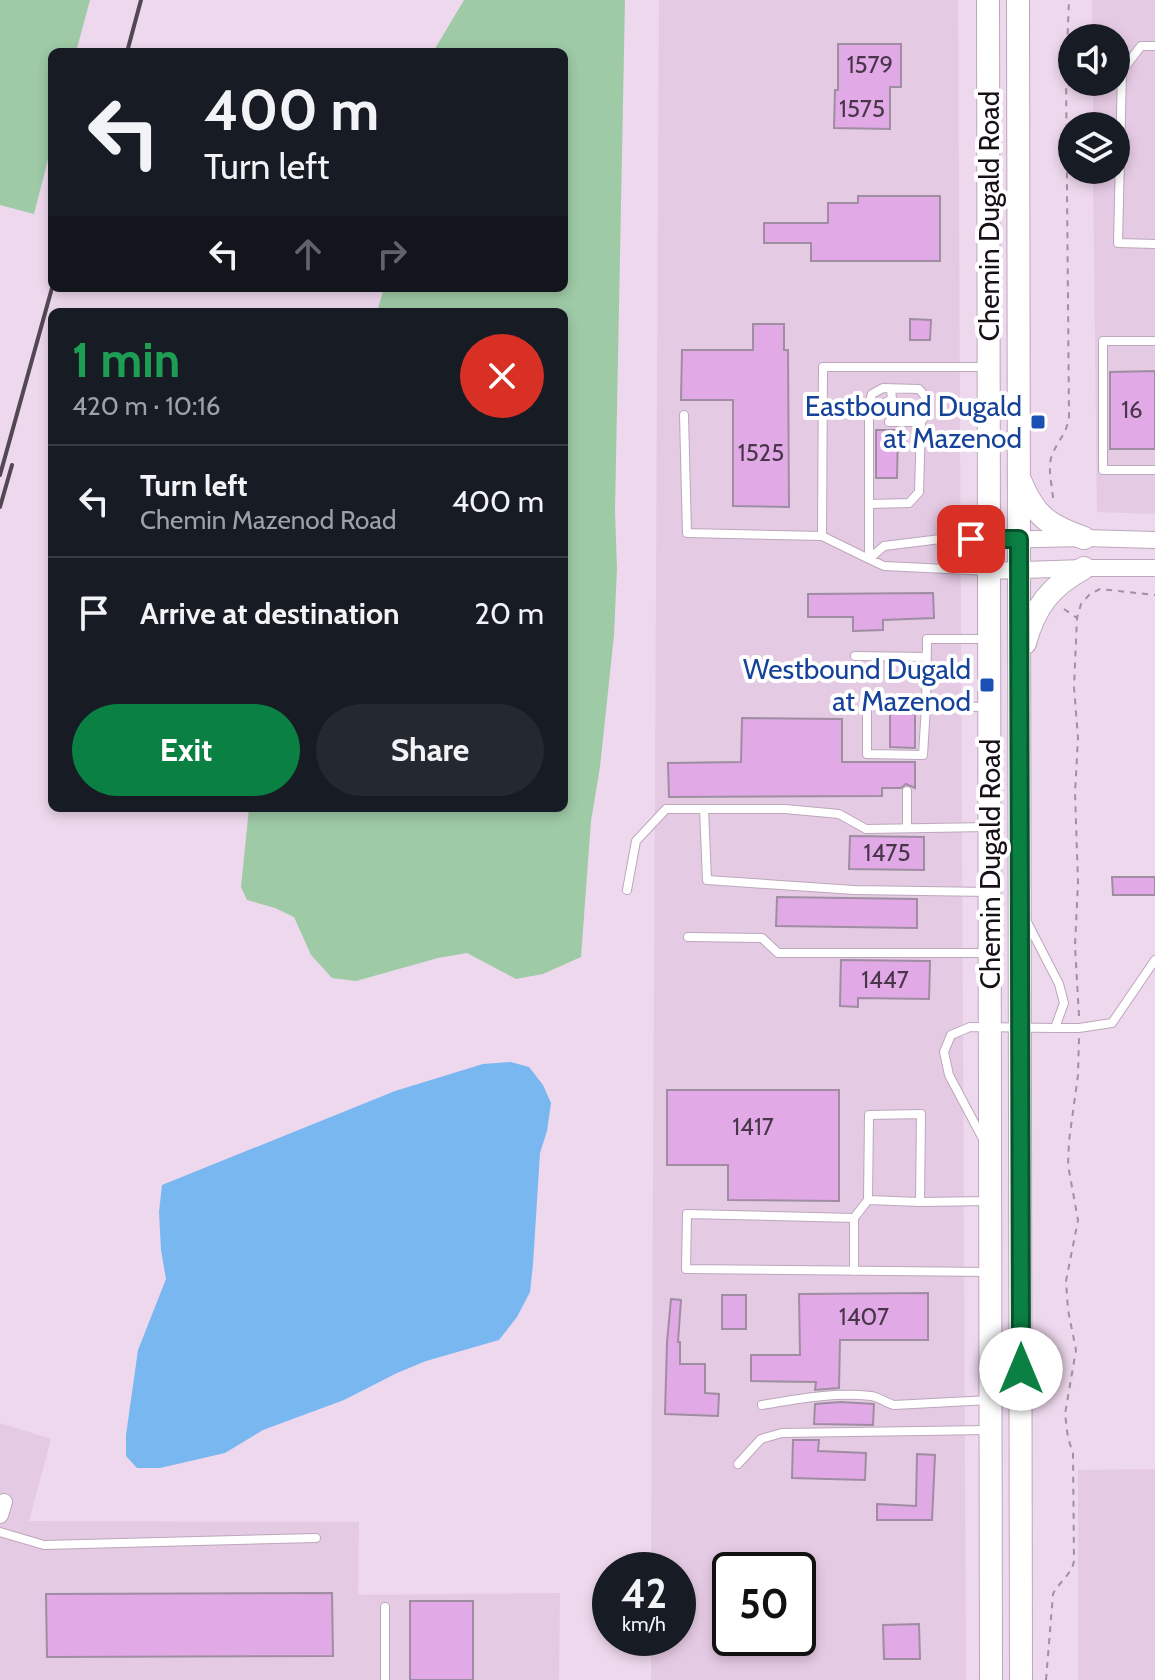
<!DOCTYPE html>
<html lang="en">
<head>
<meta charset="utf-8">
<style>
  body { margin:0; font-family:Cabin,sans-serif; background:#242831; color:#f1f3f6; height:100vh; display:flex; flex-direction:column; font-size:30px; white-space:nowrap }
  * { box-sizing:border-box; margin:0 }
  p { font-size:26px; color:#9ea1a6 }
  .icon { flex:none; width:44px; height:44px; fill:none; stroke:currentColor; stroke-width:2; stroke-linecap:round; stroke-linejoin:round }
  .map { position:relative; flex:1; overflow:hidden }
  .details { position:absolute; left:48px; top:308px; width:520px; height:504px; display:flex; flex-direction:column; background:#171b24; border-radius:12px; box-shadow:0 4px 12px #0003 }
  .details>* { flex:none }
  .top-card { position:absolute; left:48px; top:48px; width:520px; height:244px; border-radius:12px; box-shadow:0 4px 12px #0003; background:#171b24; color:#f1f3f6; overflow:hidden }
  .controls { position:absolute; left:1058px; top:24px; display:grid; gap:16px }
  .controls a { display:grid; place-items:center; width:72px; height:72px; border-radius:50%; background:#171b24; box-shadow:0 4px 12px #0003; font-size:40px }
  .speed { position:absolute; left:592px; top:1552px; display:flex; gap:16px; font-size:40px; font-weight:700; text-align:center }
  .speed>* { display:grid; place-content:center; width:104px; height:104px; border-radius:50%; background:#171b24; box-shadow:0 4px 12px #0003; line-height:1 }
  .speed small { font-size:20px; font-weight:400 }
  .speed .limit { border:4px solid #111; border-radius:12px; background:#fff; color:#111 }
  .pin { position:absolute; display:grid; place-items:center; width:68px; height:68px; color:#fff; margin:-34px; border-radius:16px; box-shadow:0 4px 12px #0006 }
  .me { position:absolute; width:88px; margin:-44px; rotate:0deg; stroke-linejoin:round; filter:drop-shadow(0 0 6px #0008) }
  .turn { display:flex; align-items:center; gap:28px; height:168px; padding:0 24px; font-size:36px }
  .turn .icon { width:104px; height:104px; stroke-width:2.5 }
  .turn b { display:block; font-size:56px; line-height:68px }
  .lanes { display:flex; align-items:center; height:76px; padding:0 24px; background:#0003; justify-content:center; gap:40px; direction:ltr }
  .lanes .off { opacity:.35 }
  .round { display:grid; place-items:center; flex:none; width:84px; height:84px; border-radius:42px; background:#242831 }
  .overview { display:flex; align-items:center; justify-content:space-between; height:136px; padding:0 24px }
  h1 { font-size:48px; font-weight:700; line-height:60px; color:#1e9e55 }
  .primary-button { display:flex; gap:16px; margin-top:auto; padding:16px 24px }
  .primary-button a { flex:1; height:92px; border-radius:48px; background:#0b8043; color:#fff; font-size:32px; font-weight:700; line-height:92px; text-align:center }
  .primary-button a+a { background:#242831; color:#f1f3f6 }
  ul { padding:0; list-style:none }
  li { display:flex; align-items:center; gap:24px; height:112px; padding:0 24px; border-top:2px solid #363941 }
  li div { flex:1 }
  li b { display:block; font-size:30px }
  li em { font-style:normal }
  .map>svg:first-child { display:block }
  .built { fill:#e5cae3; fill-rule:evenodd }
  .green { fill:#9ecaa6 }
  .water { fill:#79b7f0 }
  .building { fill:#e1aae7; stroke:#9f8da1; stroke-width:2 }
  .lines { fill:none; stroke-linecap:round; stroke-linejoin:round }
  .service-casing { stroke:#bca7bb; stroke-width:10 }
  .minor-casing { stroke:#bca7bb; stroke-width:18 }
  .secondary-casing { stroke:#bca7bb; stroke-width:24 }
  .path { stroke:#a090a0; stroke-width:2; stroke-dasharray:6 6; stroke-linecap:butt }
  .service { stroke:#fff; stroke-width:8 }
  .minor { stroke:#fff; stroke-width:16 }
  .secondary { stroke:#fff; stroke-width:22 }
  .rail { stroke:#524752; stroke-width:4 }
  .route-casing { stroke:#07532c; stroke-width:20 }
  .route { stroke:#0b8043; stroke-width:14 }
  .transit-dot { fill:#1a4fb4; stroke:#fff; stroke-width:3 }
  .labels { text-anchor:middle; stroke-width:8; stroke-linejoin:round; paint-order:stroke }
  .number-label { font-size:24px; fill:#4a364b }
  .street-label { font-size:28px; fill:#171017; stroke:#fff }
  .transit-label { font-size:28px; fill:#164399; stroke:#fff; text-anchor:end }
</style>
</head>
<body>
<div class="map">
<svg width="1155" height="1680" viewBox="0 0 1155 1680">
  <rect width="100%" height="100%" fill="#eed8ed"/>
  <!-- built -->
  <path class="built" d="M659 0H958L966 1680H651V1638H678V1570H651ZM730 1570H798V1638H730Z
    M1092 0H1155V514L1097 512 1093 170H1116V126H1093V82H1116V38H1092Z
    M0 1423 51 1439 29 1521 359 1522 358 1595 560 1593 559 1680H0Z
    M1155 1469V1680H1078V1470Z"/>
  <!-- green -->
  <path class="green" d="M0 0H90L76 52H52V144L34 214 0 205Z
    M464 0H625L615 511 617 568 614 635 600 767 591 821 581 957 543 974 516 979 467 953 438 958 356 981 332 978 311 955 294 917 275 908 247 900 241 887 249 808H564V312H377L384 288H564V52H433Z"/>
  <!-- water -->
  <path class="water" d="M511 1062 529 1067 543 1085 551 1103 547 1131 540 1153 533 1264 530 1292 517 1317 499 1340 426 1361 397 1373 344 1400 263 1430 225 1453 160 1468H137L126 1456V1435L138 1350 166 1279 161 1250 159 1212 162 1185 395 1091 483 1064Z"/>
  <!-- building -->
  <path class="building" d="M838 44H901V87H890V129L834 128 835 90H838Z
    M858 196H940V261H811V243H764V223H828V203H858Z
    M910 319 931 320 930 340H910Z
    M753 324H784V350H788L789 507 733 506V400H681L682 350H753Z
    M1155 371V449H1110V372Z
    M876 430H898L897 478H876Z
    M933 593 934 618 883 620V630L853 631V617H808V594Z
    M890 712 915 713V748L890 747Z
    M742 718 842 719V762H915V788L906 784 901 788H882V796L669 797 668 763 741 762Z
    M850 836 924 837V870L849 869Z
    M1112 877H1155V895H1113Z
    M777 897 917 899V928L776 926Z
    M841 960 930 961 929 999 858 998V1007L840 1006Z
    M667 1090H839V1201L728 1200V1165H667Z
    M928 1293V1340H840L839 1388 815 1390 816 1382 751 1381V1355H800L799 1294Z
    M722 1295H746V1329H722Z
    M671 1299 681 1300 678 1342H680V1364H705V1393L719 1394 718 1416 665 1414 667 1342Z
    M841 1402 874 1404 873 1425 814 1424 815 1404Z
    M793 1440H819L818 1451 866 1453 865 1480 792 1478Z
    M917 1454 935 1455 932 1520H877V1504L916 1506Z
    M332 1593 333 1656 47 1657 46 1594Z
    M410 1601H473V1680H410Z
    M919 1624 920 1659H884L883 1625Z"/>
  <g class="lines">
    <defs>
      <path id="service" d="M1155 46H1141L1122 71 1118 243 1155 244
        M1155 341H1103V470H1155
        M869 404 878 407 892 399 891 389
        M684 415 687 533 822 536 869 559V404L872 394 883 388 919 389C930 400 931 410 921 422L919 492 909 503 870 504
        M889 422H921
        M822 536 823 367H986
        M989 540 949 538 884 546 869 559 884 566 989 571
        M988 639H927L926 706 989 707
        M855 656 926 657
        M867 705 926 706 923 755 867 754Z
        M907 791V828
        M704 809 707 880 854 890 989 892
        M627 890 636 841 666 809H785L839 814 866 829 989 827
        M688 937 762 938 778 953H989
        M1055 1028H1079L1112 1023 1155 960
        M984 1141 949 1075 944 1052 951 1035 970 1027 1055 1028 1064 1003 1059 984 1027 922
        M920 1202 921 1114 869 1115 868 1200 920 1202 990 1201
        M854 1218 868 1200
        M854 1271V1218L687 1214 686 1269 990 1272
        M762 1405C798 1399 834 1392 871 1396 879 1397 886 1403 894 1405L990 1400
        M738 1464 761 1439 782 1433 989 1430
        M0 1532 44 1545 316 1538
        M385 1680V1607"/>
      <path id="minor" d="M989 540 1084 538 1155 540
        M989 571 1084 568H1155
        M0 1515 4 1502"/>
      <path id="secondary" d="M988 0 991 1680
        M1018 0 1021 1680
        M1020 480C1035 516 1047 525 1084 538
        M1025 643C1035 606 1051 586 1084 568"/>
    </defs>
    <!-- service casing -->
    <use href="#service" class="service-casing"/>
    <!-- minor casing -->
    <use href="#minor" class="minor-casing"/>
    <!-- secondary casing -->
    <use href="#secondary" class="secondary-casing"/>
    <!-- path -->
    <path class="path" d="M1053 498C1052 485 1048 471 1051 458 1056 442 1067 435 1069 416L1066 74 1069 0
      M1064 609 1077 618
      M1079 1016 1075 946 1078 882 1075 793 1078 738 1074 687 1077 618 1081 604 1090 594 1100 589 1155 595
      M1046 1680 1053 1594C1059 1582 1072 1574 1074 1561L1073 1453 1068 1438 1065 1414 1076 1350 1068 1310 1066 1281 1078 1220 1068 1165 1069 1141 1078 1075 1079 1038"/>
    <!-- service -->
    <use href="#service" class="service"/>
    <!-- minor -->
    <use href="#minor" class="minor"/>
    <!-- secondary -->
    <use href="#secondary" class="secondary"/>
    <!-- rail -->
    <path class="rail" d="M127 52 141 0
      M0 475 52 288
      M0 507 12 465"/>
  </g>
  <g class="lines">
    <defs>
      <path id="route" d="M971 539H1019L1021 1369"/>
    </defs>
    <!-- route casing -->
    <use href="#route" class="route-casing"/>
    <!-- route -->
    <use href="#route" class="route"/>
  </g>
  <!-- markers -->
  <g class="transit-dot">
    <rect x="1030" y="414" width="16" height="16" rx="4"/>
    <rect x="979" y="677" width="16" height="16" rx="4"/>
  </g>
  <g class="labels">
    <!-- number labels -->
    <g class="number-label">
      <text x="870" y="73">1579</text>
      <text x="862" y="117">1575</text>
      <text x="1132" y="418">16</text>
      <text x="761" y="461">1525</text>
      <text x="887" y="861">1475</text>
      <text x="885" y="988">1447</text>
      <text x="753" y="1135">1417</text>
      <text x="864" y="1325">1407</text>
    </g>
    <!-- street labels -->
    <g class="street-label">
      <text transform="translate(989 216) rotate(-90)" y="10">Chemin Dugald Road</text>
      <text transform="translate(990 864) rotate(-90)" y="10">Chemin Dugald Road</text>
    </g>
    <!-- transit labels -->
    <g class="transit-label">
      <text x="1022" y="416">Eastbound Dugald<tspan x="1022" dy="32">at Mazenod</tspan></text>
      <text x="971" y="679">Westbound Dugald<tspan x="971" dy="32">at Mazenod</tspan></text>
    </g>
  </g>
</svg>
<div class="controls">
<a><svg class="icon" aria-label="sound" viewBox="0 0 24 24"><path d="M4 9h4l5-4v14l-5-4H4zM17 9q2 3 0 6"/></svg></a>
<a><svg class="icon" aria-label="layers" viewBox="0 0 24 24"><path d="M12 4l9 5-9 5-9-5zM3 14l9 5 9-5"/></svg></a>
</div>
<div class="speed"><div>42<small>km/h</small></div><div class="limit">50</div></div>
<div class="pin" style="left:971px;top:539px;background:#d93025"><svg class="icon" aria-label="arrive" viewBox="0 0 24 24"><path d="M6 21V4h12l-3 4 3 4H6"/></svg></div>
<svg class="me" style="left:1021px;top:1369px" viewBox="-20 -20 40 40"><circle r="19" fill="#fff"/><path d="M0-13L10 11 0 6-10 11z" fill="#0b8043"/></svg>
<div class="top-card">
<div class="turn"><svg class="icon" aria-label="left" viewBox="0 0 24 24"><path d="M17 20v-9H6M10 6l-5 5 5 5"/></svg><div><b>400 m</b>Turn left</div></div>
<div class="lanes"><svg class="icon" aria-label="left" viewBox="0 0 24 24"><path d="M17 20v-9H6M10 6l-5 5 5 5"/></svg><svg class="icon off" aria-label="ahead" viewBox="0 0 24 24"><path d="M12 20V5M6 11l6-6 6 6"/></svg><svg class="icon off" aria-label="right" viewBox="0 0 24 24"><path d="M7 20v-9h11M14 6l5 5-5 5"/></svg></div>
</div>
<section class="details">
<div class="overview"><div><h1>1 min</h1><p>420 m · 10:16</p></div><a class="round" style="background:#d93025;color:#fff"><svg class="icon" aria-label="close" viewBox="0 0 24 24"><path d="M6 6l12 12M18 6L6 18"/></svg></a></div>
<ul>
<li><svg class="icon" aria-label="left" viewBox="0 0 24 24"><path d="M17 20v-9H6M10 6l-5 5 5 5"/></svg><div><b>Turn left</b><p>Chemin Mazenod Road</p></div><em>400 m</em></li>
<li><svg class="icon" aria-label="arrive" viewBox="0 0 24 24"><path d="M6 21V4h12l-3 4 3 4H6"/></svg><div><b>Arrive at destination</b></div><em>20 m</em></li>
</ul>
<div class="primary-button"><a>Exit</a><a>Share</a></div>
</section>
</div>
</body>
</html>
